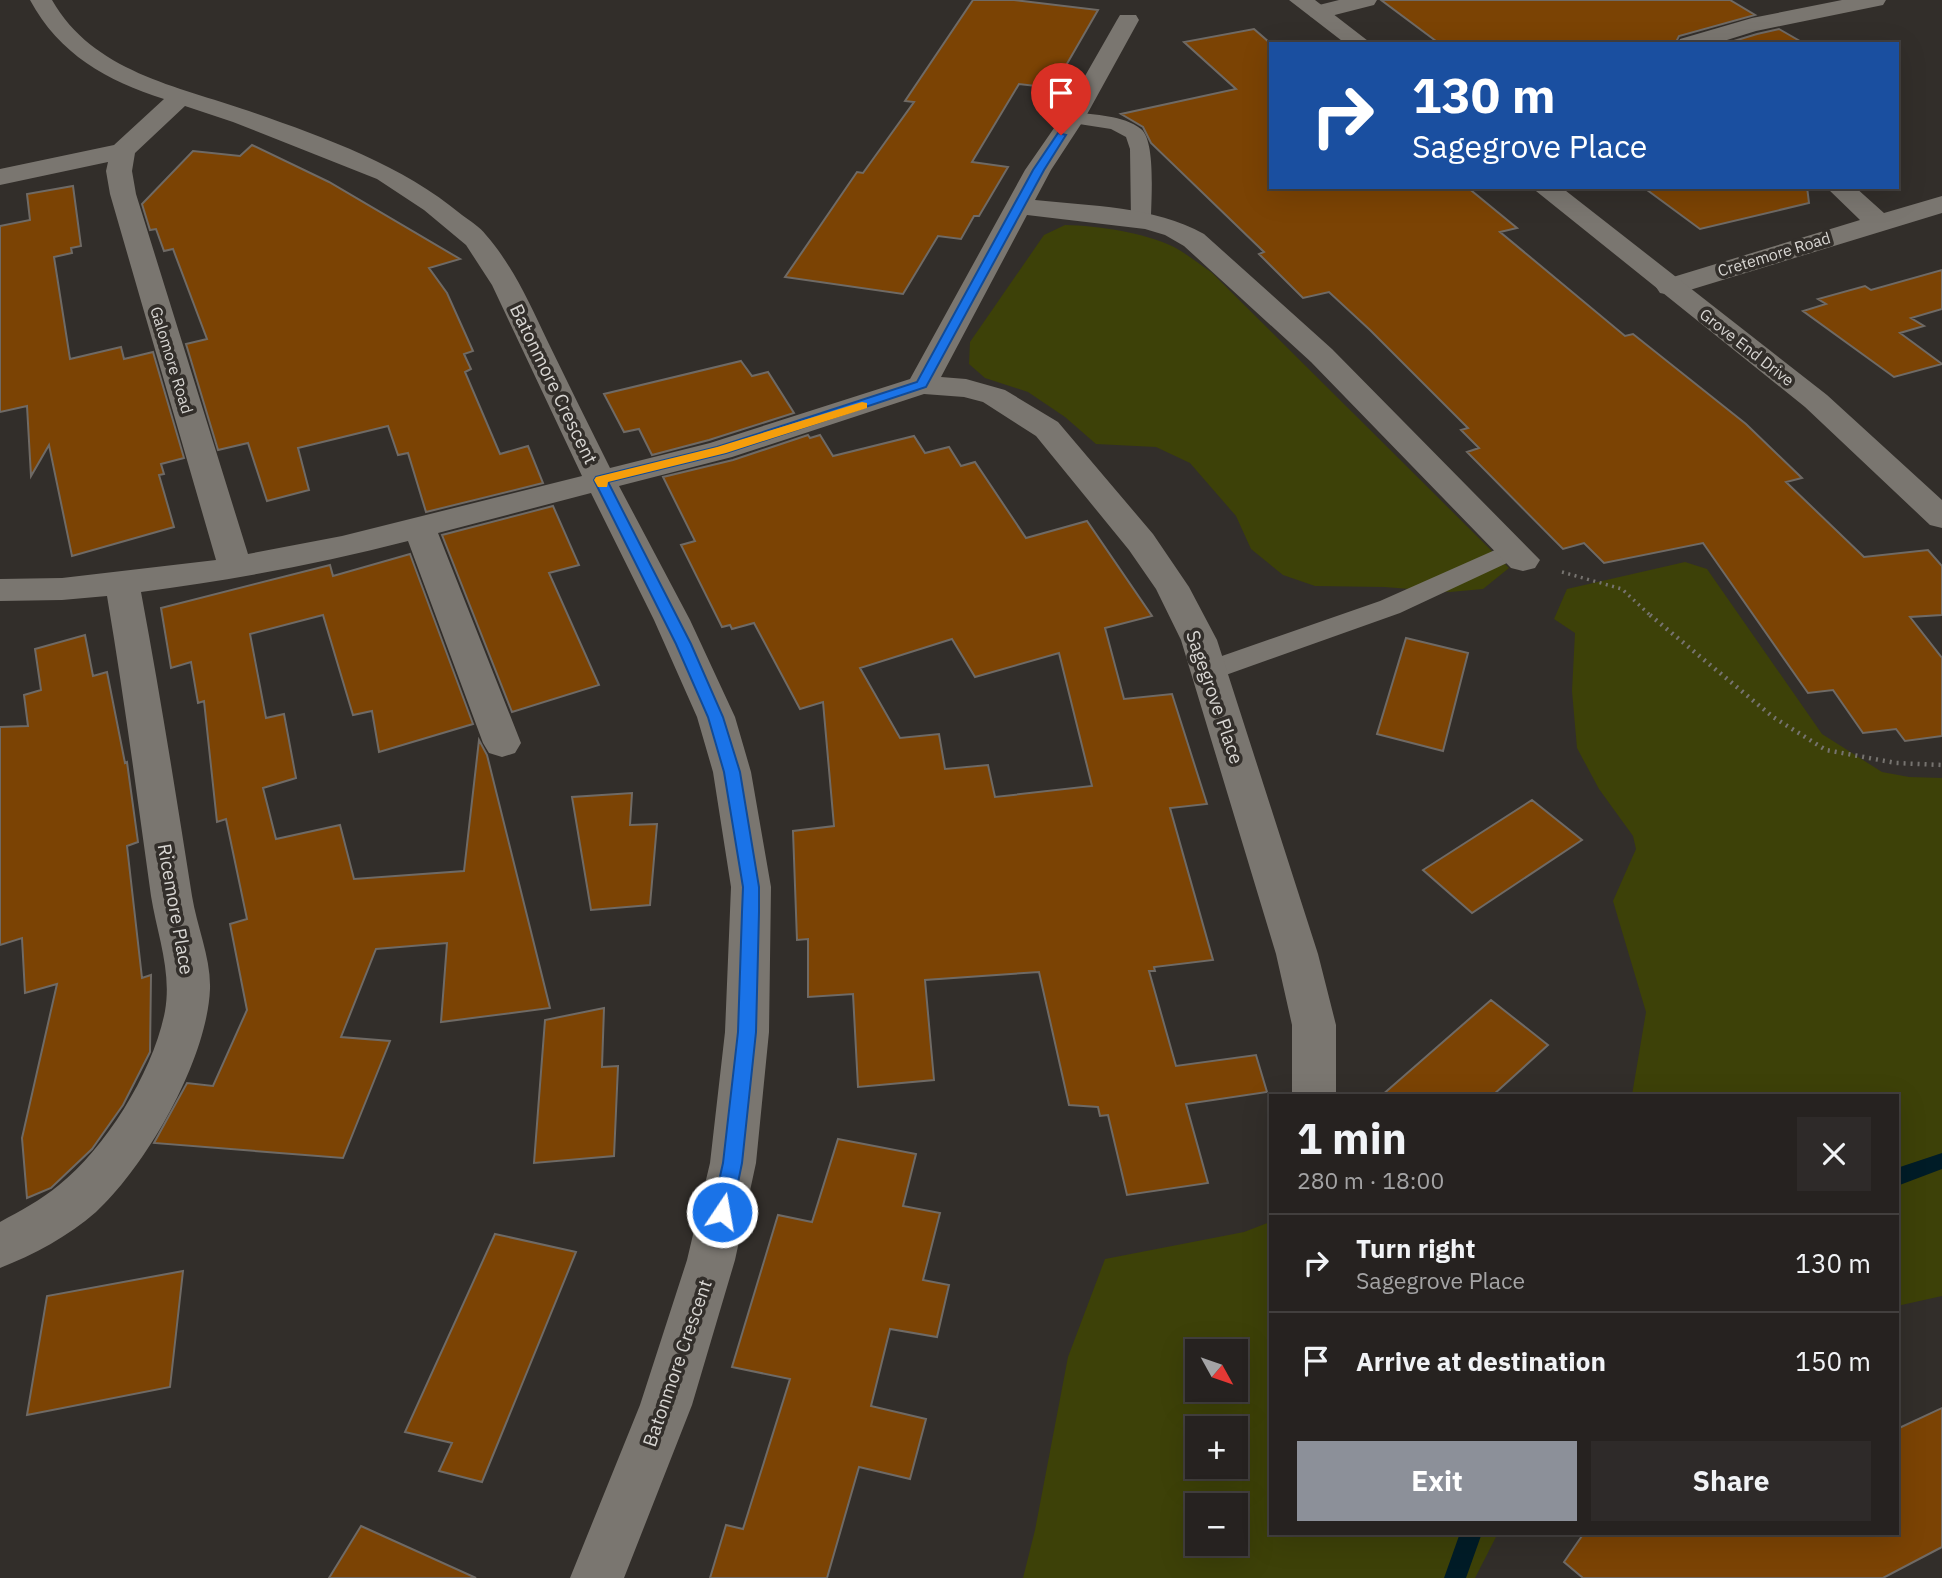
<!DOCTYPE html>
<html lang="en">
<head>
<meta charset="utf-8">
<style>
  body { margin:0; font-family:"IBM Plex Sans",sans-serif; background:#2e2a29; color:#f1f3f6; height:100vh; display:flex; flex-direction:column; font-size:26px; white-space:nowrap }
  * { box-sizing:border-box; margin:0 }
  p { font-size:23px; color:#a4a4a5 }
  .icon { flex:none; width:38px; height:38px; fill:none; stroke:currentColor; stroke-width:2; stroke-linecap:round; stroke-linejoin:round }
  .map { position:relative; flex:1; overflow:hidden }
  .sheet { position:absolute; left:1269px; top:1094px; width:630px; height:441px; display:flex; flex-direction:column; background:#262220; border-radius:0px; box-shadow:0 7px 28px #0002,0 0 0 2px #423f3e }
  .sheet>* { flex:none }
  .hud { position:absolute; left:1269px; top:42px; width:630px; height:147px; border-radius:0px; box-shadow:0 7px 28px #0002,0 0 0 2px #423f3e; background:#1a4fa0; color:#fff; overflow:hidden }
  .needle { width:46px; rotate:130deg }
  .tools { position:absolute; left:1185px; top:1339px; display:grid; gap:14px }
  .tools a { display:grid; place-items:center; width:63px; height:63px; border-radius:0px; background:#262220; box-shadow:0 7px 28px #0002,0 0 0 2px #423f3e; font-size:35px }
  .pin { position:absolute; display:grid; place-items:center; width:60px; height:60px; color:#fff; margin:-72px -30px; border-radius:50% 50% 50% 0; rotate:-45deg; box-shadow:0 0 7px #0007 }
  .pin .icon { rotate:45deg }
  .me { position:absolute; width:77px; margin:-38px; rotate:12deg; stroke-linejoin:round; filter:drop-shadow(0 0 5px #0008) }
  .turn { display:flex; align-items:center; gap:24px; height:147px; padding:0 28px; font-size:32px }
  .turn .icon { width:91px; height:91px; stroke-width:2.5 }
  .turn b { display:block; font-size:49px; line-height:60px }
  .round { display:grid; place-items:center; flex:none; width:74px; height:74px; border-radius:0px; background:#2e2a29 }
  .summary { display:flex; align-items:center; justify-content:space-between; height:119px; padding:0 28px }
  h1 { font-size:42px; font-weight:700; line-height:52px }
  .button { display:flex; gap:14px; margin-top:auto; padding:14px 28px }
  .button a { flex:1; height:80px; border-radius:0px; background:#8c9099; color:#fff; font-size:28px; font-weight:700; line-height:80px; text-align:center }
  .button a+a { background:#2e2a29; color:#f1f3f6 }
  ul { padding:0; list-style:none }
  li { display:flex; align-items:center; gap:21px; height:98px; padding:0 28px; border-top:2px solid #423f3e }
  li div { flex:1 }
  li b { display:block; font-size:26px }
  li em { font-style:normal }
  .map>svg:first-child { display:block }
  .green { fill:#3d4108; fill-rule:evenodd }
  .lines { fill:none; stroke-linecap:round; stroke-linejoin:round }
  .stream { fill:#001c27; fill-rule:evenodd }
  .building { fill:#7b4304; stroke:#6f6a65; stroke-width:2; fill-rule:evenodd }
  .path-far1 { stroke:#76736f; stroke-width:3.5; stroke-dasharray:2 4.5; stroke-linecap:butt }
  .path { stroke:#76736f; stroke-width:4.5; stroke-dasharray:2 5; stroke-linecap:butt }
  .service { fill:#7a7670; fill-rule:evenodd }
  .minor { fill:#7a7670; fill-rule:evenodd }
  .tertiary { fill:#7a7670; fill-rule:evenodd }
  .route { fill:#1a73e8; stroke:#114b97; stroke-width:2 }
  .slow { fill:#f59e0b }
  .labels { text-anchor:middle; stroke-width:7; stroke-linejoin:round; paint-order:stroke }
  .far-street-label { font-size:16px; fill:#d8d6d3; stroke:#322e2a }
  .street-label { font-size:19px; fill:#d8d6d3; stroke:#322e2a }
</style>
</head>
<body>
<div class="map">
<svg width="1942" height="1578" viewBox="0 0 1942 1578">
  <rect width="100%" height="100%" fill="#322e2a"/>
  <!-- green -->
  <path class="green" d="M1065 225C1099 226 1143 232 1174 247 1187 254 1199 264 1211 272L1509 568 1483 589 1450 592 1384 587 1315 586 1283 575 1251 549 1236 516 1190 463 1156 447 1096 444 1065 417 1028 392 985 378 969 364 970 342 1044 235Z
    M1685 562 1707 569 1822 734 1882 772 1909 777 1942 778V1296L1897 1306V1096L1632 1095 1646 1012 1613 901 1636 849 1633 836 1599 789 1577 748 1572 691 1575 633 1554 619 1567 589Z
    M1270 1222V1533H1498L1475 1578H1023L1035 1530 1068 1357 1105 1259 1244 1232ZM1197 1351H1236V1390H1197ZM1236 1428V1466H1197V1428ZM1236 1505V1544H1197V1505Z"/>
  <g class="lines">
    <!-- stream -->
    <path class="stream" d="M1942 1153V1169L1897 1186V1168Z
      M1460 1533H1482L1466 1578H1444Z"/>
  </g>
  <!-- building -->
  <path class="building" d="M973 0H1014L1098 10 1053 88 1019 84 972 162 1008 167 979 216H974L961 239 938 236 903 294 785 277 857 172 863 173 914 102 905 101Z
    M1381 0H1730L1755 15 1679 36 1675 44H1440Z
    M1254 29 1270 43V187H1467L1517 228 1500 232 1625 336 1633 334 1746 424 1802 478 1786 482 1864 557 1928 550 1942 566V615L1910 617 1942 658V736L1905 741 1896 729 1863 733 1833 690 1808 693 1703 543 1604 563 1584 543 1563 549 1467 452 1479 448 1461 430 1468 428 1370 330 1329 292 1303 298 1259 254 1264 252 1151 143 1143 127 1121 114 1236 89 1184 42Z
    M1779 29 1805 44H1724L1757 34Z
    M252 145 329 182 460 259 429 268 447 293 473 351 464 354 471 369 465 372 500 454 528 446 543 483 426 512 408 453 398 455 388 426 298 448 309 490 267 501 248 443 218 450 186 344 207 339 173 249 164 251 156 229 150 230 142 204 193 151 240 156Z
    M73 186 81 246 71 248 72 253 54 257 70 359 121 347 124 359 153 352 184 458 161 464 164 474 159 475 174 527 72 556 49 445 31 476 27 406 0 412V226L30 220 27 194Z
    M1643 187H1807L1809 203 1700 229Z
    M1942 270V309L1911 318 1924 326 1900 333 1942 364 1894 377 1803 311 1826 304 1818 299 1865 286 1871 290Z
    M741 361 752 376 768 372 794 413 709 440 652 455 639 429 624 432 604 394Z
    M808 435 810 438 820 435 833 456 914 436 925 453 949 447 961 466 975 462 1026 538 1087 521 1152 616 1105 628 1124 699 1172 694 1207 804 1170 808 1213 960 1154 967 1155 971H1149L1176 1066 1256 1055 1267 1092 1186 1104 1208 1183 1127 1195 1108 1115 1100 1116 1098 1107 1069 1105 1039 972 925 980 934 1080 858 1087 853 994 808 997V939L797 940 793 831 834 826 823 702 800 709 754 623 732 629 730 625 722 627 681 545 695 541 663 477 733 460ZM952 639 975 677 1059 653 1092 786 995 797 988 765 945 769 939 734 900 738 860 668Z
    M553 506 579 565 549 573 599 685 512 712 442 535Z
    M410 554 473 724 379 752 372 711 353 715 323 615 250 634 266 718 284 714 296 778 263 788 276 839 340 825 354 879 464 871 479 740 487 755 550 1008 441 1022 447 943 376 949 341 1037 390 1041 343 1158 154 1143 187 1083 213 1086 247 1010 230 924 247 919 226 819 217 822 204 701 198 703 191 662 171 668 161 608 330 565 333 576Z
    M85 635 93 676 107 672 125 763 127 762 138 842 127 846 142 978 151 975 150 1052 123 1105 92 1149 51 1188 27 1198 22 1138 57 984 25 993 22 938 0 945V727L28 726 24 695 41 690 35 649Z
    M1406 638 1468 653 1443 751 1377 734Z
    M632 793 630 825 657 824 650 905 591 910 572 797Z
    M1532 800 1582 840 1472 913 1423 870Z
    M1491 1000 1548 1045 1492 1096H1381Z
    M604 1008 602 1067 618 1066 614 1156 534 1163 545 1020Z
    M838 1139 916 1154 903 1206 940 1213 923 1280 949 1285 937 1337 890 1329 871 1406 926 1419 910 1479 859 1467 827 1578H710L726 1525 743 1529 790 1379 732 1367 778 1215 812 1222Z
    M495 1234 576 1252 482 1482 439 1471 452 1443 405 1432Z
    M183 1271 170 1387 27 1415 47 1296Z
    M1942 1408V1547L1883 1578H1583L1564 1562 1584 1533H1897V1429Z
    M361 1526 476 1578H329Z"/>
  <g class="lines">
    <!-- path-far1 -->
    <path class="path-far1" d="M1562 572 1622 589 1652 617"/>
    <!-- path -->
    <path class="path" d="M1650 615 1773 717 1826 750 1896 763 1942 765"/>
    <!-- service -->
    <path class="service" d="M1073 112C1095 115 1123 115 1141 129 1156 141 1151 201 1151 220L1148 224H1134L1131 220 1130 149 1126 137 1111 129 1066 122 1063 118 1066 114Z
      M1513 542 1522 544 1526 550 1522 556 1400 613 1209 681 1199 678 1195 671 1199 664 1380 601Z"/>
    <!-- minor -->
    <path class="minor" d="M30 0H52C93 72 177 86 249 111 323 137 401 164 462 215 470 221 480 227 486 235 513 266 530 304 547 340 568 383 589 426 610 468L710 443 910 379 1025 170 1061 118 1117 20 1120 15H1136L1139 20 1085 118 1051 170 1035 200C1091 206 1154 206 1204 234L1332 349 1540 560 1535 568 1523 571 1511 568 1311 362 1184 246 1165 235 1145 229 1027 215 941 377 966 379 1005 390 1058 422 1153 534 1189 587 1217 640 1318 954 1336 1025V1096H1292V1025L1276 954 1181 640 1156 589 1129 550 1036 436 983 402 964 397 924 394 732 457 619 486 690 620 735 717 751 772 771 887 769 1032 756 1163 735 1260 692 1405 624 1578H570L640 1405 687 1260 710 1163 725 1032 731 887 713 772 697 717 654 620 591 493 438 533 521 743 515 753 502 757 489 753 483 743 408 541C320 564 231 580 141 592 160 693 176 795 192 896 197 927 211 958 210 989 207 1060 147 1165 96 1212 69 1236 33 1255 0 1268V1222C20 1211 41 1200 59 1185 106 1148 154 1070 165 1011 172 971 157 934 151 896 137 796 124 696 107 596L62 600 0 601V579L62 578 216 560 110 194 106 171 108 162 0 185V169L114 145 164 99C107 81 59 54 30 0ZM185 106 233 122 377 179 424 210 466 245 492 285 582 476 342 536 248 554 136 194 132 171 135 153Z
      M1339 0H1377L1374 5 1319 19 1311 17 1308 12 1311 7Z
      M1842 0H1886L1883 5 1756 31 1714 44H1677L1680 39 1752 18Z
      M1826 187H1855L1884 213 1942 196V213L1680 293 1670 295 1660 293 1656 287 1660 281 1860 220Z"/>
    <!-- tertiary -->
    <path class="tertiary" d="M1289 0H1315L1372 44H1346Z
      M1531 187H1561L1827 395 1942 500V528L1930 525 1805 407Z"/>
  </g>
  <!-- route -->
  <path class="route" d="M1058 133 1066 135 1044 170 926 387 726 453 608 482 691 644 723 717 740 772 759 887V912L756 1032 742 1163 732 1212 729 1218 722 1220 715 1218 712 1212 723 1163 738 1032 742 912 743 887 724 772 708 717 676 644 594 480 596 477 717 447 917 382 1033 170Z"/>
  <!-- slow -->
  <path class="slow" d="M862 402 867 403V408L726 453 608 482 607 487H598L594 480 596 477 717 447Z"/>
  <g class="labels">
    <!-- far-street labels -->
    <g class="far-street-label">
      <text transform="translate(1774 254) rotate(-17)" y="6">Cretemore Road</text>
      <text transform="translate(1747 347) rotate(38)" y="6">Grove End Drive</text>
      <text transform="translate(172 360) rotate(73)" y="6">Galomore Road</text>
    </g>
    <!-- street labels -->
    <g class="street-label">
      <text transform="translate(554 384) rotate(64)" y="7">Batonmore Crescent</text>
      <text transform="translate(1215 697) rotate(71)" y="7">Sagegrove Place</text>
      <text transform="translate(176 909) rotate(80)" y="7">Ricemore Place</text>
      <text transform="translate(677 1363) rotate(-71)" y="7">Batonmore Crescent</text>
    </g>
  </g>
</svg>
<div class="tools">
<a><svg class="needle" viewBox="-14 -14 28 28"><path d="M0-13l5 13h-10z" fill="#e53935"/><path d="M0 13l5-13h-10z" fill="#a4a4a5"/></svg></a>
<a>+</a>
<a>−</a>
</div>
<div class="pin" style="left:1061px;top:135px;background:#d93025"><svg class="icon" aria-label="arrive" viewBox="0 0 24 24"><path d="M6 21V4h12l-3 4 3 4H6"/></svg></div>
<svg class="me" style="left:722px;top:1212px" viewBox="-20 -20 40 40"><circle r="17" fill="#1a73e8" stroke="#fff" stroke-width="3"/><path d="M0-11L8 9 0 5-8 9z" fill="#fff"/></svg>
<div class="hud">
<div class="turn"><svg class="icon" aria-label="right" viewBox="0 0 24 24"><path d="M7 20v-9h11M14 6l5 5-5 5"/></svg><div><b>130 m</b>Sagegrove Place</div></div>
</div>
<section class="sheet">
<div class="summary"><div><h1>1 min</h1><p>280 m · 18:00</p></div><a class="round"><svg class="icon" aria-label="close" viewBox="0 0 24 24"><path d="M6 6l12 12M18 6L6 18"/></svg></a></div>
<ul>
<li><svg class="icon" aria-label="right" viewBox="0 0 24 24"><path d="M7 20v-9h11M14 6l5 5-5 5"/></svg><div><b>Turn right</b><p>Sagegrove Place</p></div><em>130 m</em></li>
<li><svg class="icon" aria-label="arrive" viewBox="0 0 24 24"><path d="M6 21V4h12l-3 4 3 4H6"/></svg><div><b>Arrive at destination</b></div><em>150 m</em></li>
</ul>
<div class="button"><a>Exit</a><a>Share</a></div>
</section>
</div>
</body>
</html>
